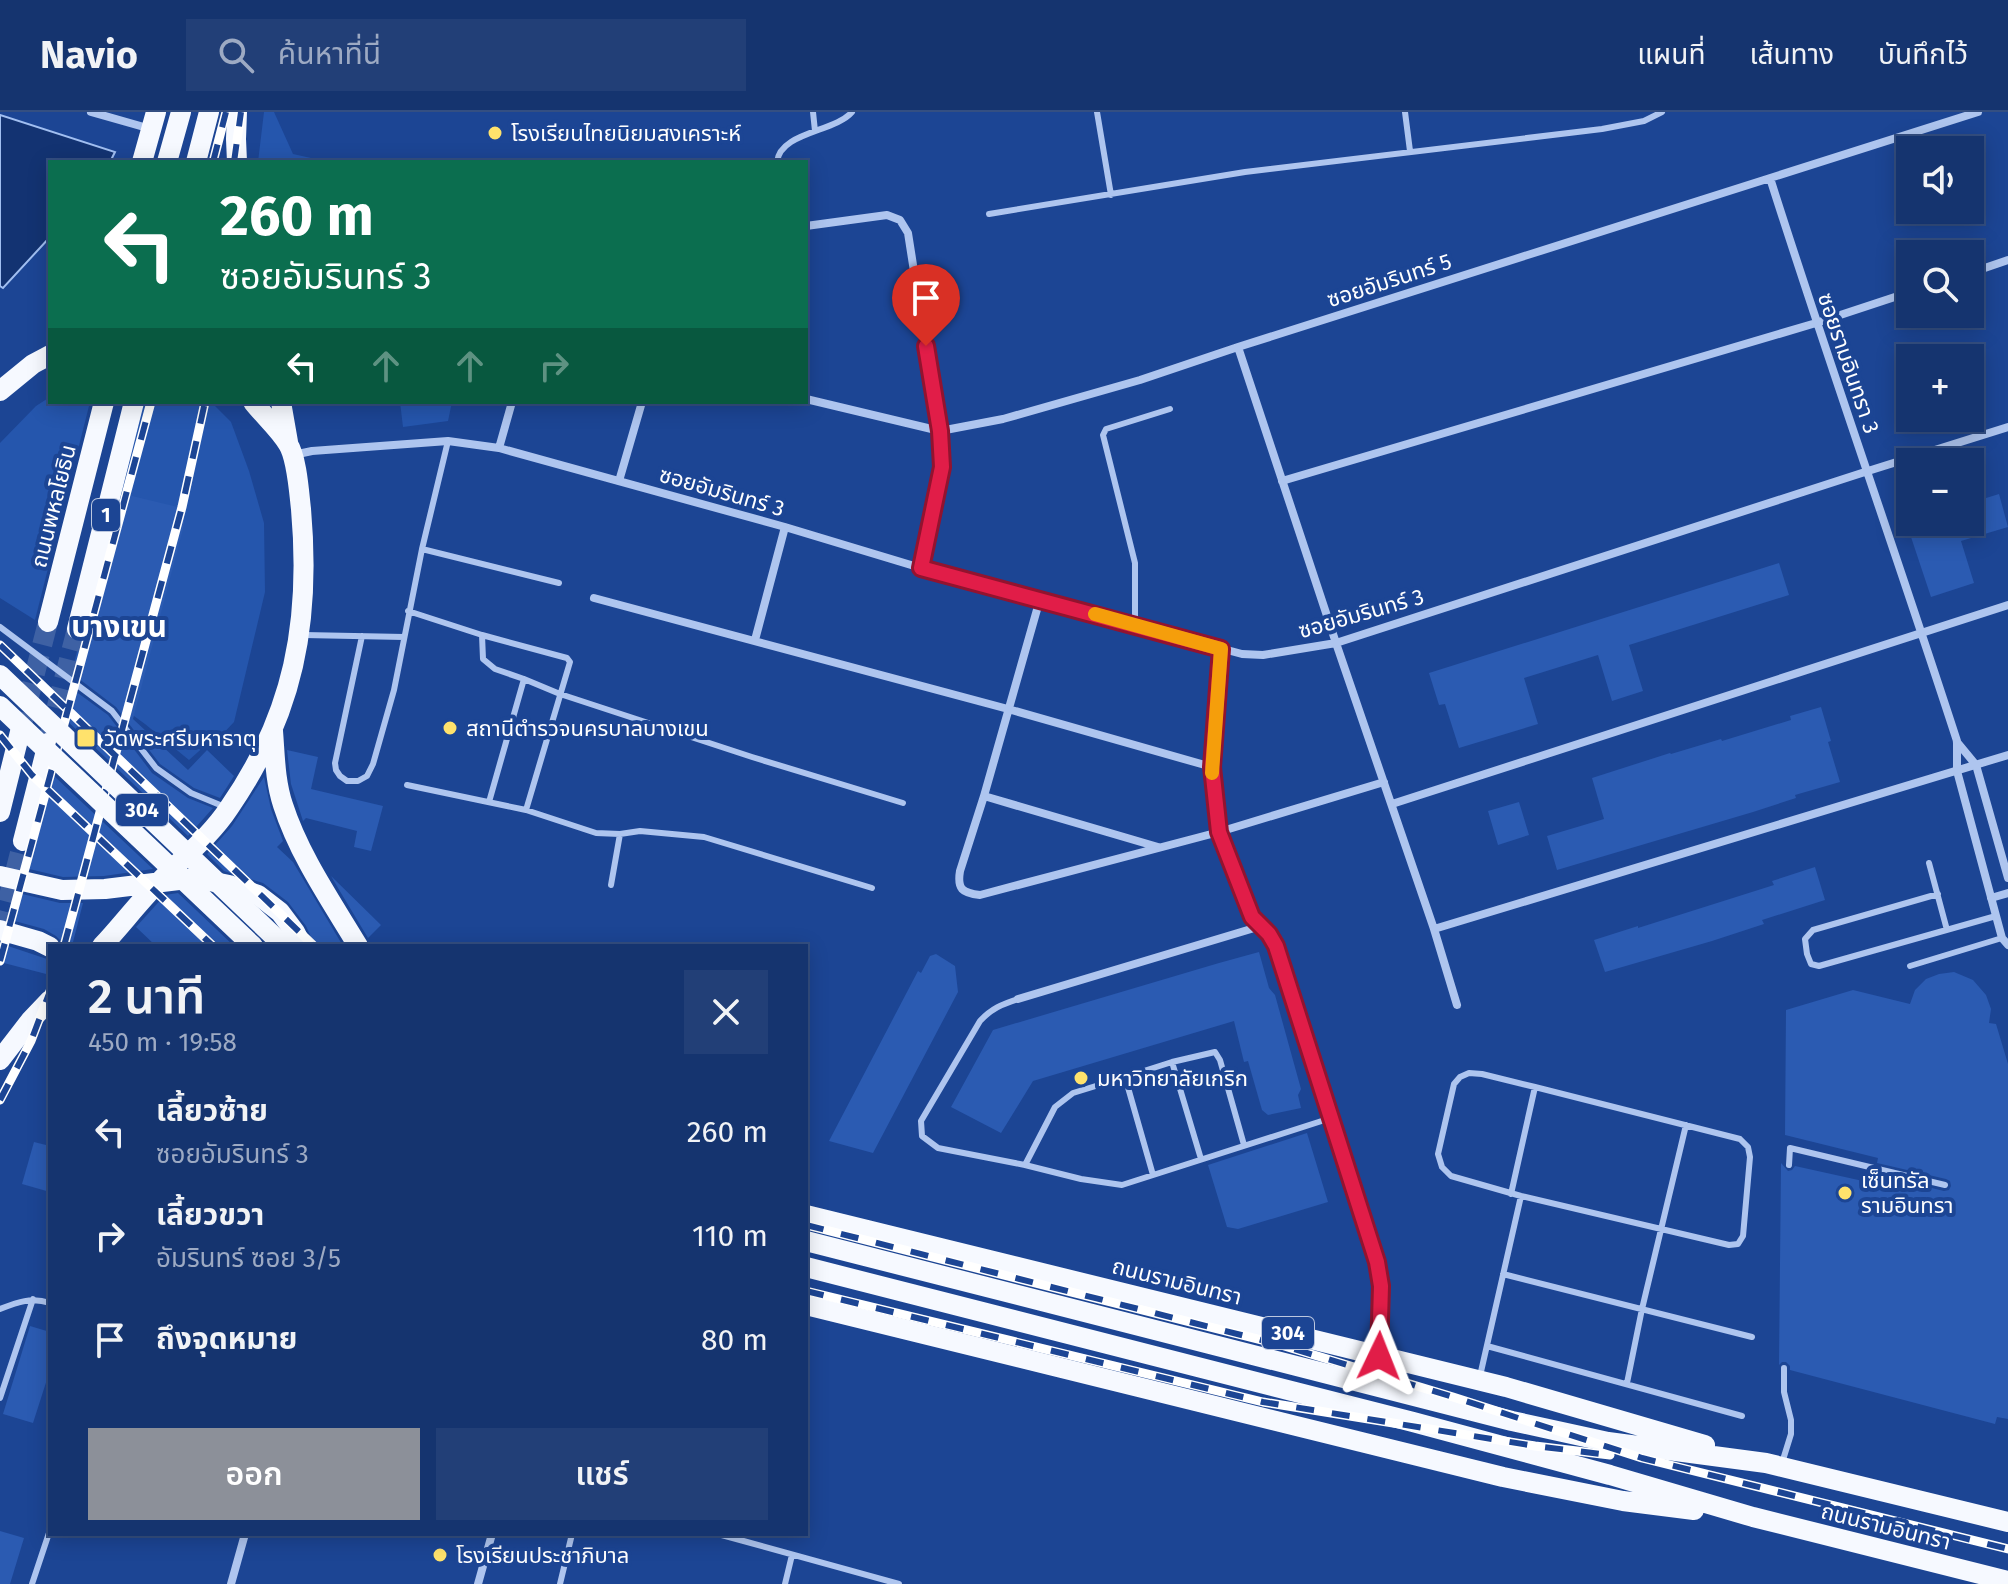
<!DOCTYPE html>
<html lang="th">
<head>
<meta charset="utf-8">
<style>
  body { margin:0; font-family:"Fira Sans","Noto Sans Thai",sans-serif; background:#223f77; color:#f1f3f6; height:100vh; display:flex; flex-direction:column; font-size:30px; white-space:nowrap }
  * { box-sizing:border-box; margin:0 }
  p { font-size:26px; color:#9daac3 }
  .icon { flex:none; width:44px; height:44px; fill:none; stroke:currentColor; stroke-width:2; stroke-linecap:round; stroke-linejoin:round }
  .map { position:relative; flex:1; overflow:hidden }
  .panel { position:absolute; left:48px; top:832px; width:760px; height:592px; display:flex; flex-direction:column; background:#15346f; border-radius:0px; box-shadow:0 4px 20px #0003,0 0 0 2px #344f82 }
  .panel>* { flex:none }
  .guide { position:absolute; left:48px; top:48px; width:760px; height:244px; border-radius:0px; box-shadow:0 4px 20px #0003,0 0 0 2px #344f82; background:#0b6e4f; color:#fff; overflow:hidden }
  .controls { position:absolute; left:1896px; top:24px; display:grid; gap:16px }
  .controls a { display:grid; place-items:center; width:88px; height:88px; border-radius:0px; background:#15346f; box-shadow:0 4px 20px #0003,0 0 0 2px #344f82; font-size:40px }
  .pin { position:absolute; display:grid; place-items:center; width:68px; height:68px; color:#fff; margin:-82px -34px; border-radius:50% 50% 50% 0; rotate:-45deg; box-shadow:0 0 8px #0007 }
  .pin .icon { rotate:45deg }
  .me { position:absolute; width:88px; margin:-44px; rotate:2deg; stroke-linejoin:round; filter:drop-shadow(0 0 6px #0008) }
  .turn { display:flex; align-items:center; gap:28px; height:168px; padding:0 40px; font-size:36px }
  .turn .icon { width:104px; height:104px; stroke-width:2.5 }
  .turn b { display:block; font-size:56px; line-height:68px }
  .lanes { display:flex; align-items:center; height:76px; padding:0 40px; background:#0003; justify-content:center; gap:40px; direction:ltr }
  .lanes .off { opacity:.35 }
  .round { display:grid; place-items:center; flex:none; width:84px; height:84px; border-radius:0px; background:#223f77 }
  .head { display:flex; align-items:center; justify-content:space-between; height:136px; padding:0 40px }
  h1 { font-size:48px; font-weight:600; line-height:60px }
  .action { display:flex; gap:16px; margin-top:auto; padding:16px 40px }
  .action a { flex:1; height:92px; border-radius:0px; background:#8c9099; color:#fff; font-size:32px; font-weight:600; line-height:92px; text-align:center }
  .action a+a { background:#223f77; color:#f1f3f6 }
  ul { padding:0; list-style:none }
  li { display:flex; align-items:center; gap:24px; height:104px; padding:0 40px }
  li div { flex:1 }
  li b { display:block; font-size:30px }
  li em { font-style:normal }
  header { display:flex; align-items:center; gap:48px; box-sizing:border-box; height:112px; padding:0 40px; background:#15346f; border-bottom:2px solid #344f82 }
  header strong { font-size:38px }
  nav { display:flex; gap:44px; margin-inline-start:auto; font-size:28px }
  .search { width:560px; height:72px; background:#223f77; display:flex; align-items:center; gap:20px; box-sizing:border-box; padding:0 28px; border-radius:0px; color:#9daac3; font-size:30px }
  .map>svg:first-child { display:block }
  .green { fill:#2556ad }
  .water { fill:#133372; stroke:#a1bff1; stroke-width:2 }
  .building { fill:#2b5bb2 }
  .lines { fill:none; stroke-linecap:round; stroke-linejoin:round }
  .primary-tunnel { stroke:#3e61a4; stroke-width:20; stroke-dasharray:20 10; stroke-linecap:butt }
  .lane { stroke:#aec5ef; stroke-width:6 }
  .street { stroke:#aec5ef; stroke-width:8 }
  .primary { stroke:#f6f9ff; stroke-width:20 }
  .rail-casing { stroke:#fff; stroke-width:9 }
  .rail { stroke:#1c4594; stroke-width:6; stroke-dasharray:18; stroke-linecap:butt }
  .primary-bridge { stroke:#f6f9ff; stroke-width:20 }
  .route-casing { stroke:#92132f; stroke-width:20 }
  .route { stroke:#e11d48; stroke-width:14 }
  .slow { stroke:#f59e0b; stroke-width:14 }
  .poi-dot { fill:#ffe26c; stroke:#1c4594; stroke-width:3 }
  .labels { text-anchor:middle; stroke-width:8; stroke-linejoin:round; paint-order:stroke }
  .shield { fill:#1c4594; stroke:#bbc7df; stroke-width:2 }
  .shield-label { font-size:20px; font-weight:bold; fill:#fff }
  .poi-label { font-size:22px; fill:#fff; stroke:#1c4594; text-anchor:start }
  .street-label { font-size:22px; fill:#fff; stroke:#1c4594 }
  .district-label { font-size:30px; font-weight:bold; fill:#fff; stroke:#1c4594 }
</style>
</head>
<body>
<header>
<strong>Navio</strong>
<div class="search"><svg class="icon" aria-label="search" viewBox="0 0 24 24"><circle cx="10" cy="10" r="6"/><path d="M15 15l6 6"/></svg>ค้นหาที่นี่</div>
<nav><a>แผนที่</a><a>เส้นทาง</a><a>บันทึกไว้</a></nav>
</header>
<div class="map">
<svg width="2008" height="1472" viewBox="0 0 2008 1472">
  <rect width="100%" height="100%" fill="#1c4594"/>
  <!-- green -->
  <path class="green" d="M264 0H274L293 42 329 50H258Z
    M50 285V290H90L35 508 0 486V331L36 294Z
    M144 290H211L231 310 249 359 264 411 265 480 234 610 216 629 207 632 189 648 145 612 72 559 118 379Z
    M400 290H452L448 309 403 315Z"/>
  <!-- water -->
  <path class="water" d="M0 3 115 40 110 50H50V125L3 176 0 174Z"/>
  <!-- building -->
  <path class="building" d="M124 382 186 397 183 417 133 607 188 658 207 638 234 664 220 686 194 676 160 652 116 595 74 563 83 528 90 520Z
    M1999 382 2008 415 1961 429 1974 471 1931 485 1906 410H1970V391Z
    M1779 451 1789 483 1629 533 1643 579 1612 589 1598 543 1524 566 1538 612 1459 636 1445 592 1439 593 1429 561Z
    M71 576 108 603 152 661 188 686 213 696 188 724 64 606Z
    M1821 595 1831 629 1828 630 1840 670 1795 683 1796 686 1753 700 1557 758 1547 724 1604 707 1592 666 1670 641 1671 642 1721 627 1722 629 1791 608 1790 604Z
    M287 638 318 645 311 677 383 694 371 739 354 735 357 719 306 706 303 709 291 672Z
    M53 663 153 757 104 764 63 765 25 756 29 740 36 732Z
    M264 665 271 697 283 729 277 735 293 750 343 834H315L306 814 288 790 263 771 224 759 207 742 232 714Z
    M1519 690 1529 723 1498 733 1488 699Z
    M1815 755 1825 788 1762 808 1764 812 1712 829 1605 860 1594 828 1638 814V816L1774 773 1772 769Z
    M331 764 381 813 368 826 338 776Z
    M18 781 60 791H83L72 834H63L61 829 56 824 44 817 11 808Z
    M178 781 234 834H156L136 815 165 783Z
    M5 833 50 848V863L0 850Z
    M1259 840 1269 876 1275 883 1301 977 1298 983 1301 996 1268 1003 1262 998 1248 949 1244 950 1234 909 1033 969 1001 1021 951 995 993 918 1219 851Z
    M936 842 955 854 958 880 873 1041 829 1029 918 859 921 861 930 844Z
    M1954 860 1973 868 1986 883 1991 897 1989 911 1996 912 2008 952V1307L1997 1305 1995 1312 1790 1258V1254L1786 1250H1782L1779 1253 1781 1051 1788 1059 1792 1058 1795 1054 1872 1071 1874 1062 1944 1079 1949 1078 1951 1074 1950 1069 1946 1067 1877 1051 1878 1046 1785 1023 1786 898 1853 878 1910 892 1915 878 1926 867 1939 862Z
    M1307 1021 1328 1090 1238 1117 1227 1115 1208 1053Z
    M34 1030 50 1034V1080L22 1072Z
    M30 1214 50 1220V1258L33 1311 3 1302Z
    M0 1419 24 1426 10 1472H0Z"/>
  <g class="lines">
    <!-- primary-tunnel -->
    <path class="primary-tunnel" d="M20 620 48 510
      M49 625 77 517
      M0 819 23 729"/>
    <!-- lane -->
    <path class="lane" d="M813 0 815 19
      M1097 0 1111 83
      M1405 0 1410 39
      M777 50C780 20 835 20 852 0
      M989 102 1245 60 1602 17 1644 9 1662 0
      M422 437 559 471
      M408 499 482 523 483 547 495 557 524 567 560 582 752 645 903 691
      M1135 513V451L1103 323 1106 317 1170 297
      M0 515 112 599 156 656 191 681 225 695
      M304 523 404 525
      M482 523 567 546 570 550 526 698 596 721 620 722 640 719 704 725 872 776
      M362 524 335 651 336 658 340 664 347 669H358L367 664 373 652 394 578 422 437 448 329
      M407 673 526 698
      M489 690 524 567
      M1929 751 1947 818
      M611 773 620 722
      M1938 782 1813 818 1805 827 1807 842 1811 852 1819 854 1996 804
      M1910 854 2002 826
      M1018 887C1002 892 991 897 980 909L921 1009 922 1024 938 1036 1025 1053 1081 1067 1122 1073 1331 1006
      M1172 950 1201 1047
      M1469 961 1482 962 1535 975 1740 1027 1748 1035 1750 1045 1743 1124 1738 1132 1729 1133 1521 1084 1451 1064 1442 1055 1438 1042 1454 972 1460 965Z
      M1125 965 1172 950 1215 940 1220 948 1244 1033
      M1025 1053 1055 995 1073 981 1125 965 1153 1063
      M1789 1053 1790 1036 1945 1073
      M1511 1082 1535 975
      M1503 1162 1752 1225
      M0 1197C18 1190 31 1185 50 1191
      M1487 1234 1742 1304
      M1480 1264 1521 1084
      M1627 1271 1642 1197 1686 1013
      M0 1286 33 1187
      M1782 1351 1791 1322V1308L1784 1280V1256
      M718 1422 899 1472
      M32 1472 50 1418
      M560 1472 572 1422
      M785 1472 792 1443"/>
    <!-- street -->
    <path class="street" d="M91 0 151 17
      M1770 66C1830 255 1896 441 1957 629V659L2002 826 2008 833
      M806 114 887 103 900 108 908 121 942 338V355L921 456
      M1970 161 2008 148
      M1238 235 1336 531 1434 817 1457 893
      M806 287 940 319 1003 307 1140 268 1238 235 1978 0
      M499 336 512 290
      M293 343 312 339 448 329 499 336 785 415 921 456 1242 542 1263 543 1336 531 1868 359 2008 315
      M619 369 642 290
      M1282 369 1816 211 1910 180
      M594 486 1008 597 1212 655
      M1040 487 984 684 960 759C957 777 962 781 980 783L1219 720 1384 670
      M755 528 785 415
      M1221 537 1212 655 1219 720 1252 805 1269 822 1276 834 1377 1150 1381 1174 1379 1243
      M1957 630 1976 653 2008 766
      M984 684 1158 735
      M1392 692 2008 493
      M1991 786 2008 781
      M1434 817 2008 643
      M1018 887 1261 814
      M231 1472 245 1422
      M478 1472 492 1422"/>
    <!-- primary -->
    <path class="primary" d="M142 50 156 0
      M167 50 181 0
      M196 50 209 0
      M237 50 236 27 237 0
      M0 279 33 252 50 243
      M281 290 288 330
      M48 510 104 290
      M77 517 134 290
      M273 619C275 644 275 669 283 693 299 743 331 789 358 834
      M0 700 20 620
      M23 729 48 631
      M0 764 62 778 105 777 195 766 229 773 258 783 280 800 295 820 302 834
      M0 818 38 829 50 835
      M102 834C121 814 138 791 158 771 182 746 210 725 229 696 294 602 311 510 301 397 299 380 297 346 288 332 279 317 264 304 253 290
      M0 948 30 909 50 888
      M806 1103 1506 1275 1705 1333
      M806 1129 1512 1309 1608 1330 1766 1351 2008 1410
      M806 1155 1413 1310 1610 1363 1753 1405 2008 1469
      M806 1193 1503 1365 1623 1389 1694 1398"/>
    <defs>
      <path id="rail" d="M213 50 226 0
        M234 50 241 0
        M0 533 314 834
        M0 623 32 663 213 834
        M64 834 182 395 205 290
        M0 849 151 290
        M0 988 31 929 50 879
        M806 1113 1281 1233 1453 1285 1642 1346 2008 1437
        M806 1179 1263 1290 1535 1334 1610 1343"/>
    </defs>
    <!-- rail casing -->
    <use href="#rail" class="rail-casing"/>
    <!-- rail -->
    <use href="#rail" class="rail"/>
    <!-- primary-bridge -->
    <path class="primary-bridge" d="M0 563 284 834
      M0 594 253 834"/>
  </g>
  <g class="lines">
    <defs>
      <path id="route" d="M926 234 940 319 942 355 921 456 1221 537 1212 655 1219 720 1252 805 1269 822 1276 834 1377 1150 1381 1174 1379 1244"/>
    </defs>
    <!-- route casing -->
    <use href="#route" class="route-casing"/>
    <!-- route -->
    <use href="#route" class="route"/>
    <!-- slow -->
    <path class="slow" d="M1095 502 1221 537 1212 661"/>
  </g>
  <!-- markers -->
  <g class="poi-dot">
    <circle cx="495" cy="21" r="8"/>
    <circle cx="450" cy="616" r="8"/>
    <rect x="76" y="616" width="20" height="20" rx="4"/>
    <circle cx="1081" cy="966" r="8"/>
    <circle cx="1845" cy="1081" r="8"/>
    <circle cx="440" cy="1443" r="8"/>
  </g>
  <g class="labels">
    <!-- shield labels -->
    <g class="shield">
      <rect x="92" y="387" width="28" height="32" rx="6"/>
      <rect x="116" y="682" width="52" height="32" rx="6"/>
      <rect x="1262" y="1205" width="52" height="32" rx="6"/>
    </g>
    <g class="shield-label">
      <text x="106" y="410">1</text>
      <text x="142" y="705">304</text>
      <text x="1288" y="1228">304</text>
    </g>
    <!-- poi labels -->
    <g class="poi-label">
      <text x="511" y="29">โรงเรียนไทยนิยมสงเคราะห์</text>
      <text x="466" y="624">สถานีตำรวจนครบาลบางเขน</text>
      <text x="104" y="634">วัดพระศรีมหาธาตุ</text>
      <text x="1097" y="974">มหาวิทยาลัยเกริก</text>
      <text x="1861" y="1076">เซ็นทรัล<tspan x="1861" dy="25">รามอินทรา</tspan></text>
      <text x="456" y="1451">โรงเรียนประชาภิบาล</text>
    </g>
    <!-- street labels -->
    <g class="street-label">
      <text transform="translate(1389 168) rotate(-18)" y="8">ซอยอัมรินทร์ 5</text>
      <text transform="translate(1849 251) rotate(71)" y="8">ซอยรามอินทรา 3</text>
      <text transform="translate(722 379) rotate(16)" y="8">ซอยอัมรินทร์ 3</text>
      <text transform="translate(53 394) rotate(-76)" y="8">ถนนพหลโยธิน</text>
      <text transform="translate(1361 501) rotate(-16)" y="8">ซอยอัมรินทร์ 3</text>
      <text transform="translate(1177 1169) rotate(14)" y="8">ถนนรามอินทรา</text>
      <text transform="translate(1886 1414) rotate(14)" y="8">ถนนรามอินทรา</text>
    </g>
    <!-- district labels -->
    <g class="district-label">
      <text x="119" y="525">บางเขน</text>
    </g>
  </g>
</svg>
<div class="controls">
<a><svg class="icon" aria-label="sound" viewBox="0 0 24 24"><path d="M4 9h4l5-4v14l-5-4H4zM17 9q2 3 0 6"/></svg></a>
<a><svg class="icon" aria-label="search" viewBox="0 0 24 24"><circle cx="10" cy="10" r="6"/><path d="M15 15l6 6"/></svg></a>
<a>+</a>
<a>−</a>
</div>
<div class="pin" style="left:926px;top:234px;background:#d93025"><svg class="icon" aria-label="arrive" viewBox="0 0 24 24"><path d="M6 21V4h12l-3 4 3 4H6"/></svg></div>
<svg class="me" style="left:1379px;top:1244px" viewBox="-20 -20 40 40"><path d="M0-17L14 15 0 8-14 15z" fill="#e11d48" stroke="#fff" stroke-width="4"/></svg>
<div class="guide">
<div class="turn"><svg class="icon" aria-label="left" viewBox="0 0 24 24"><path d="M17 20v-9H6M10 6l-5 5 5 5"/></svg><div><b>260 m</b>ซอยอัมรินทร์ 3</div></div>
<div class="lanes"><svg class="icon" aria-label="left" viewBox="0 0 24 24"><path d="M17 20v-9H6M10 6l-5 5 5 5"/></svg><svg class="icon off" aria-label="ahead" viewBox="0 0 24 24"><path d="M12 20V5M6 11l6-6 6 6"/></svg><svg class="icon off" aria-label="ahead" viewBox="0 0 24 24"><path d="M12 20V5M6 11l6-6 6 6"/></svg><svg class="icon off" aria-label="right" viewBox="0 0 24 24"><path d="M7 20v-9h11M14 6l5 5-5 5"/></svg></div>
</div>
<section class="panel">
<div class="head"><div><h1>2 นาที</h1><p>450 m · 19:58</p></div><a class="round"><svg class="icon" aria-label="close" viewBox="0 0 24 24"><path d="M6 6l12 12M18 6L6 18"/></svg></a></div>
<ul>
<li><svg class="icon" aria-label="left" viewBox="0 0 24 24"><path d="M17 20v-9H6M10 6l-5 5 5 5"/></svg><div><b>เลี้ยวซ้าย</b><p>ซอยอัมรินทร์ 3</p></div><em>260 m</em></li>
<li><svg class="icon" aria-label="right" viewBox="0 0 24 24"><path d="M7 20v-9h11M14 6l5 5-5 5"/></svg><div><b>เลี้ยวขวา</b><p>อัมรินทร์ ซอย 3/5</p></div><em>110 m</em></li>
<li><svg class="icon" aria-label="arrive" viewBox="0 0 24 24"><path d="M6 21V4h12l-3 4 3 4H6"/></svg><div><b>ถึงจุดหมาย</b></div><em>80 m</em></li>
</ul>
<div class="action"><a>ออก</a><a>แชร์</a></div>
</section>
</div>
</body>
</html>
